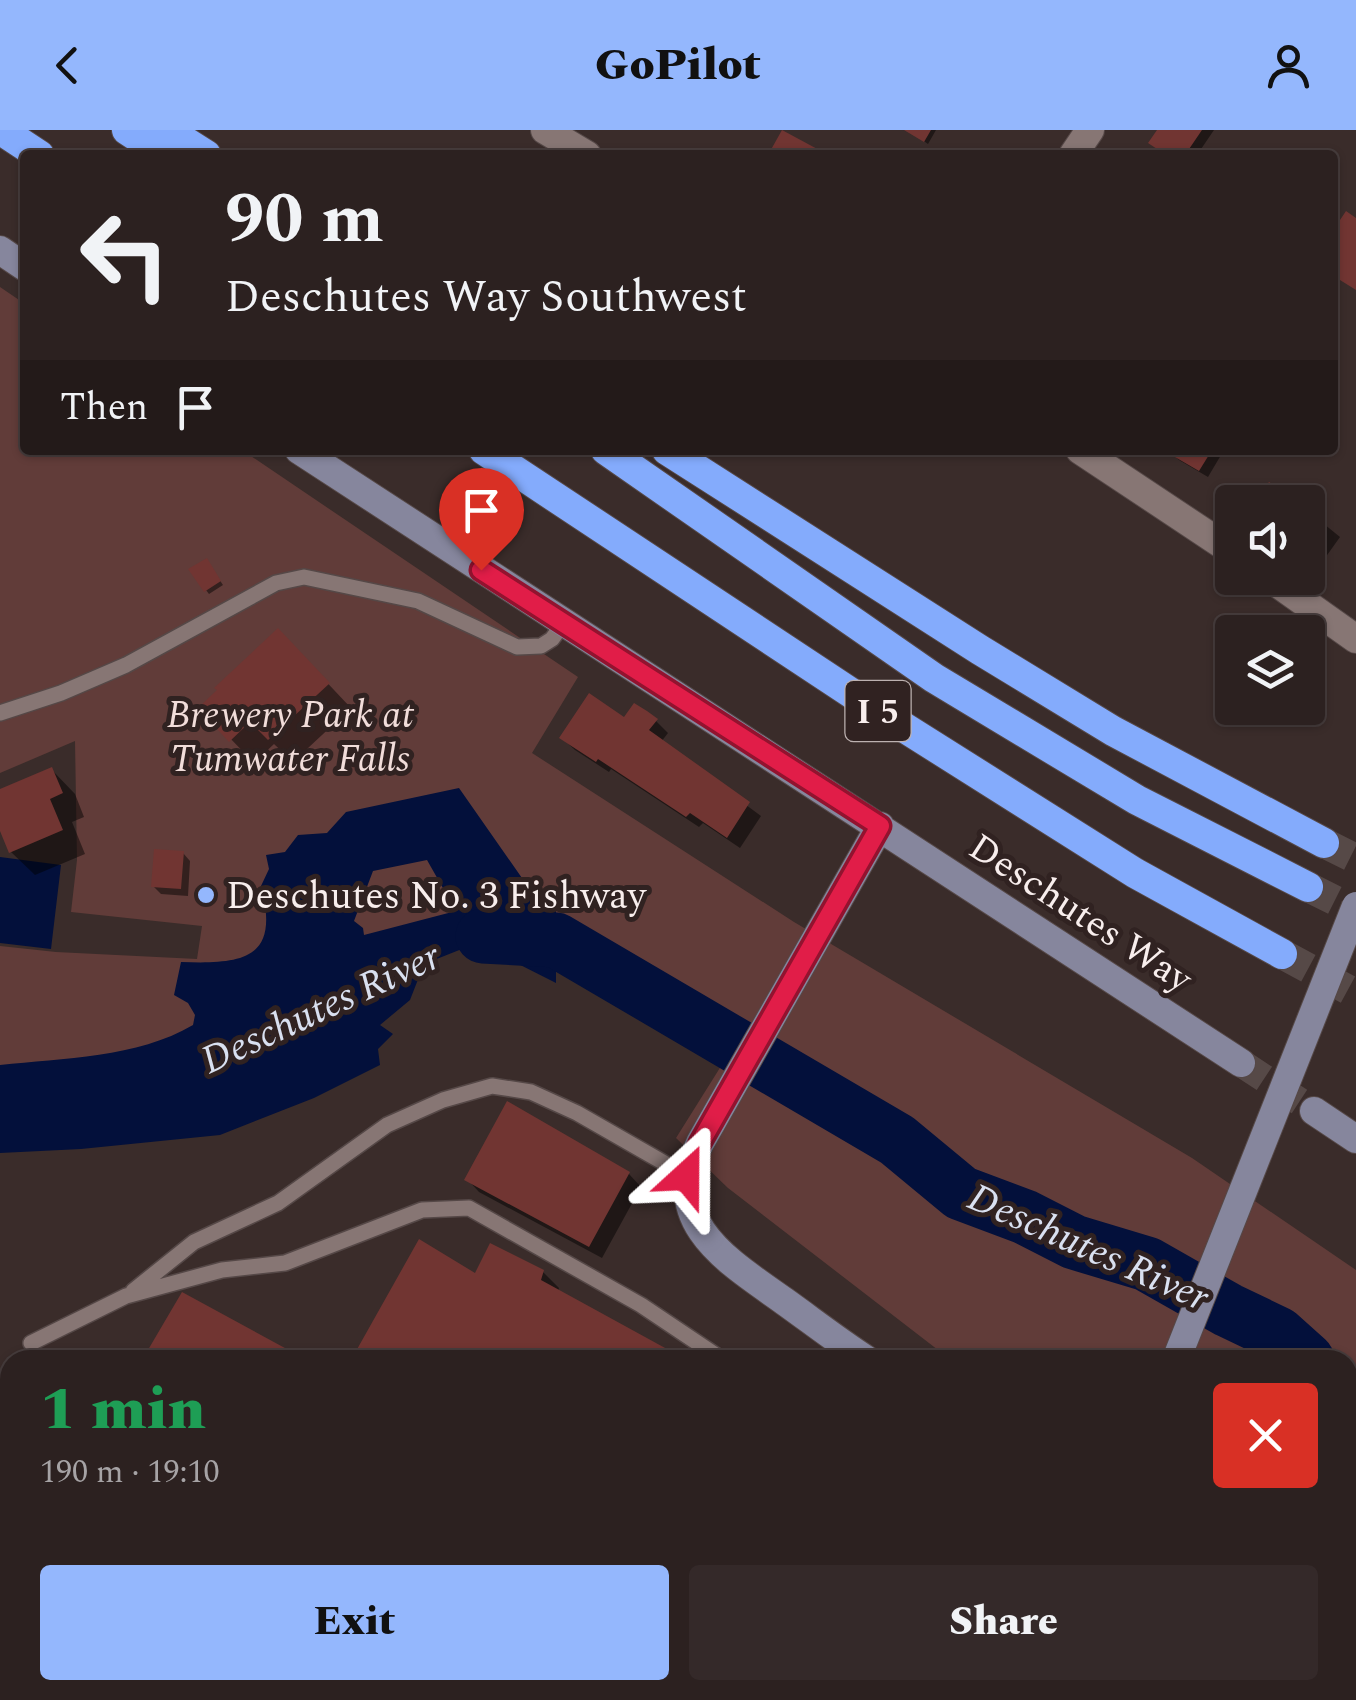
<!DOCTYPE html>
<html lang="en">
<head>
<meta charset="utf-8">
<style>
  body { margin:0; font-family:Spectral,serif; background:#342929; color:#f1f3f6; height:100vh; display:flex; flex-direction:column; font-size:38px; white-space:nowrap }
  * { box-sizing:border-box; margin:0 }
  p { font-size:32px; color:#a6a3a5 }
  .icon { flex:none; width:55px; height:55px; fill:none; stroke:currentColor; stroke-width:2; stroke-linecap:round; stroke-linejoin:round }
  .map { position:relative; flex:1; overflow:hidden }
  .drawer { position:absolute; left:0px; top:1220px; width:1358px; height:350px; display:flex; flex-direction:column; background:#2c2120; border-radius:30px 30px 0 0; box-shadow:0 2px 8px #0004,0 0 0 2px #483e3e }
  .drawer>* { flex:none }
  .top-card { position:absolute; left:20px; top:20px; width:1318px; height:305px; border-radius:10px; box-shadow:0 2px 8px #0004,0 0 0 2px #483e3e; background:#2c2120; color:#f1f3f6; overflow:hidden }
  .fabs { position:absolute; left:1215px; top:355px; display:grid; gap:20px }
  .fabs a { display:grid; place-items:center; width:110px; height:110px; border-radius:10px; background:#2c2120; box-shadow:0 2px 8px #0004,0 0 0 2px #483e3e; font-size:50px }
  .pin { position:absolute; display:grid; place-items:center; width:85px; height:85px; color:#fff; margin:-102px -42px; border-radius:50% 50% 50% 0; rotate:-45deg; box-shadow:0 0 10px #0007 }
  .pin .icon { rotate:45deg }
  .me { position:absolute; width:110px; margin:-55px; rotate:24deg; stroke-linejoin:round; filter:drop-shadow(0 0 8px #0008) }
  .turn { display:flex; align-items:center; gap:35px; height:210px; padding:0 40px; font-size:45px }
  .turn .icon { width:130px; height:130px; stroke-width:2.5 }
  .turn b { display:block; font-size:70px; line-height:85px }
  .then { display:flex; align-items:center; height:95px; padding:0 40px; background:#0003; gap:20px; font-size:38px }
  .round { display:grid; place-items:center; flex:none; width:105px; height:105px; border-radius:10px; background:#342929 }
  .head { display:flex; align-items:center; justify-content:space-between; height:170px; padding:0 40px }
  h1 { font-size:60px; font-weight:800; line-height:75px; color:#1e9e55 }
  .primary-button { display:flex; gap:20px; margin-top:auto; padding:20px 40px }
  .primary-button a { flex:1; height:115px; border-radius:10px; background:#94b7fd; color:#111; font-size:40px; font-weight:800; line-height:115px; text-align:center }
  .primary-button a+a { background:#342929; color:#f1f3f6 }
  header { display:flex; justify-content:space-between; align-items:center; height:130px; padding:0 40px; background:#94b7fd; color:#111; font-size:45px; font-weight:800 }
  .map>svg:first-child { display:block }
  .green { fill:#613c39 }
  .water { fill:#03103b; fill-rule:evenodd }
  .shadow { fill:#0007 }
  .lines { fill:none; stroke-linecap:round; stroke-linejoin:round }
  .river { stroke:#03103b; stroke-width:55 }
  .building { fill:#713532 }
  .secondary-tunnel { stroke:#564947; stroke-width:28; stroke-dasharray:28 14; stroke-linecap:butt }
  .motorway-tunnel { stroke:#564947; stroke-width:30; stroke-dasharray:30 15; stroke-linecap:butt }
  .service-casing { stroke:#554847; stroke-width:18 }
  .minor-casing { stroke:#554847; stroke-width:30 }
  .tertiary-casing { stroke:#554847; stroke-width:30 }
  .secondary-casing { stroke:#554847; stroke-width:30 }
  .motorway-casing { stroke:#554847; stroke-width:32 }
  .service { stroke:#877674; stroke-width:15 }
  .minor { stroke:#877674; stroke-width:28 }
  .tertiary { stroke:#877674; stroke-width:28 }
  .secondary { stroke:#86869d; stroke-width:28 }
  .motorway { stroke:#84abfc; stroke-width:30 }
  .rail-casing { stroke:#dcd1d0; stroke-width:11 }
  .rail { stroke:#302221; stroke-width:8; stroke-dasharray:22; stroke-linecap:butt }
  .secondary-bridge-casing { stroke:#554847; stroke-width:30; stroke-linecap:butt }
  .secondary-bridge { stroke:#86869d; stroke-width:28 }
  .route-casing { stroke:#92132f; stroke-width:25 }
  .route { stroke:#e11d48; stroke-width:18 }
  .poi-dot { fill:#94b7fd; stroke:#302221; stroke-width:4 }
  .labels { text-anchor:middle; stroke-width:10; stroke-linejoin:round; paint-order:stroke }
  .shield { fill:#302221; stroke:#bcb1b0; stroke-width:2.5 }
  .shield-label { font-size:35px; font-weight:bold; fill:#f8eeed }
  .park-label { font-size:38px; font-style:italic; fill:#f1ddda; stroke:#302221 }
  .poi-label { font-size:38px; fill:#f8eeed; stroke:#302221; text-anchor:start }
  .street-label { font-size:38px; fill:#f8eeed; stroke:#302221 }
  .water-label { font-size:40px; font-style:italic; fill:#d9e0f0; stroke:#302221 }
</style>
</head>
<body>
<header><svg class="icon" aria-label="back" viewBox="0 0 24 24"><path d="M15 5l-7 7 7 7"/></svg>GoPilot<svg class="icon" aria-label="person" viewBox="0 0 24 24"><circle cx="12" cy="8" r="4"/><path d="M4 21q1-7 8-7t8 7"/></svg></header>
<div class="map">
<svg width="1356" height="1570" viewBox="0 0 1356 1570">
  <rect width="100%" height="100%" fill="#3a2c2a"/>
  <!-- green -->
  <path class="green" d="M0 157 25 174V320H242L578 547 532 623 794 792 1192 1028 1356 1140V1570H1283L1275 1560H1348V1230H951L728 1058 676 1008 733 917 663 871 556 810 473 806 0 971V816L56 822 197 829 202 796 71 782 77 730 75 611 0 643Z"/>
  <!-- water -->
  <path class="water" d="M459 658 531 761 556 775V853L477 813 424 834 410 870 380 895 393 904 378 919 380 935 314 968 220 1005 81 1019 0 1023V935C63 928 137 928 193 895L195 885 188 873 174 865 181 832C241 834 281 831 261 756L269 739 266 725 285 722 298 705 327 703 346 682ZM427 730 456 781 364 805 363 798 354 791 373 741Z
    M0 727 61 735 51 819 0 813Z"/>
  <!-- shadow -->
  <path class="shadow" d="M908 0H936L928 14Z
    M1159 0H1214L1197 25H1165L1151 13Z
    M1173 320H1224L1208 347 1179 330 1171 323Z
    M1308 381 1340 407 1320 435 1308 426Z
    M209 434 223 455 209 464 206 460Z
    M301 525 351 578 293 632 274 614 254 633 201 578Z
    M625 591H656L668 603 661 612 761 686 740 718 703 693 699 697 611 639 609 642 575 620 562 608Z
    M52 640 75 664 84 687 72 692 85 724 35 745 11 722 0 694V662Z
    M183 723 190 731 188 766 161 764 153 756Z
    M508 975 629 1044 641 1057 602 1128 479 1062 467 1049Z
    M543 1142 559 1158 558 1162 682 1230H354L476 1146Z
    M459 1560H592L587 1570H571L561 1565 558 1570H474Z
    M662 1560H902L896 1570H656Z"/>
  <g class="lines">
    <!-- river -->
    <path class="river" d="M483 806 556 810 897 1010 961 1063 1025 1087 1074 1112 1147 1134 1228 1180 1278 1204 1307 1230
      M1348 1266 1356 1273"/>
  </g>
  <!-- building -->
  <path class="building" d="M782 0 821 21 819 25H768Z
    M904 0H931L924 12Z
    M1157 0H1202L1185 25H1166L1148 13Z
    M1346 81 1356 88V160L1332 145V85L1340 90Z
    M1170 320H1212L1199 341 1168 323Z
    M1269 352 1299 372H1255Z
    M1308 378 1325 389 1308 414Z
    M207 428 221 451 204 462 188 439Z
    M278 498 330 553 268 610 250 592 229 612 198 578 217 560 214 558Z
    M589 563 624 587 634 573 647 581 658 589 649 600 750 672 727 708 690 683 686 687 598 629 596 632 559 608Z
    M52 637 63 663 50 669 63 700 9 723 0 701V659Z
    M154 719 184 721 181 759 151 757Z
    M507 971 630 1042 589 1117 464 1050Z
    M419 1109 475 1143 490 1113 544 1140 541 1150 687 1230H351Z
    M182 1162 307 1230H154L145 1225Z
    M465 1560H539L535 1570H482Z
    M659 1560H877L871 1570H653Z
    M1070 1560H1095L1113 1570H1064Z"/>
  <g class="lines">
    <!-- secondary-tunnel -->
    <path class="secondary-tunnel" d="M1241 933 1314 981"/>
    <!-- motorway-tunnel -->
    <path class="motorway-tunnel" d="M1324 713 1356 729
      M1308 757 1356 781
      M1282 824 1356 864"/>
    <defs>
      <path id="service" d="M0 583 61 563 126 535 276 453 304 447 418 471 517 517 541 516 552 509 563 494
        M133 1161 194 1112 278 1073 387 995 443 970 492 956 531 962 577 983 687 1046
        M31 1213 126 1166 222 1140 285 1133 422 1080 469 1078 641 1175 723 1230
        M611 1570 617 1560
        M918 1570 924 1560"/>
      <path id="minor" d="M1073 25 1090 0
        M1268 1560 1283 1570"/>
      <path id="tertiary" d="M545 0 587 25
        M1080 320 1232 421
        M1270 448 1356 509"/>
      <path id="secondary" d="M0 120 25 137
        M299 320 1241 933
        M1314 981 1356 1009
        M867 1230C839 1212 812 1191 784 1171 728 1131 660 1092 700 1013L880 696
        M0 1273 10 1288
        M180 1560 186 1570
        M1003 1570 1008 1560"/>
      <path id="motorway" d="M1 0 39 25
        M127 0 165 25
        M167 0 206 25
        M484 320 886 586 1135 743 1282 824
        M606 320 934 548 1137 670 1308 757
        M667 320 980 520 1113 601 1324 713"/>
    </defs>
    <!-- service casing -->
    <use href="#service" class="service-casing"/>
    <!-- minor casing -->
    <use href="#minor" class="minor-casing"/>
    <!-- tertiary casing -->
    <use href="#tertiary" class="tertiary-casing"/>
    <!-- secondary casing -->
    <use href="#secondary" class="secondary-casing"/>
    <!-- motorway casing -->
    <use href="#motorway" class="motorway-casing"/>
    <!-- service -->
    <use href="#service" class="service"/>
    <!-- minor -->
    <use href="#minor" class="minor"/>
    <!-- tertiary -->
    <use href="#tertiary" class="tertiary"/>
    <!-- secondary -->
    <use href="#secondary" class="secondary"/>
    <!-- motorway -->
    <use href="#motorway" class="motorway"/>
    <defs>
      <path id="rail" d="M0 1539 10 1542
        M76 1560 111 1570"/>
    </defs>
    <!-- rail casing -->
    <use href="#rail" class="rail-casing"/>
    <!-- rail -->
    <use href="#rail" class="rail"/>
    <defs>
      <path id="secondary-bridge" d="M1176 1230 1356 776"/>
    </defs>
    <!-- secondary-bridge casing -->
    <use href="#secondary-bridge" class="secondary-bridge-casing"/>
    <!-- secondary-bridge -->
    <use href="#secondary-bridge" class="secondary-bridge"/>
  </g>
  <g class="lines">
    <defs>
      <path id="route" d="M481 440 880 696 700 1013 686 1046"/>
    </defs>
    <!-- route casing -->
    <use href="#route" class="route-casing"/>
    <!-- route -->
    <use href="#route" class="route"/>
  </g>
  <!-- markers -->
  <circle class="poi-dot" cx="206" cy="765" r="10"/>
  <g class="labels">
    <!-- shield labels -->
    <rect class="shield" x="845.5" y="551" width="65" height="60" rx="8"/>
    <g class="shield-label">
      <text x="878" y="593">I 5</text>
    </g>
    <!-- park labels -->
    <g class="park-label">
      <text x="290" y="597">Brewery Park at<tspan x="290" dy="44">Tumwater Falls</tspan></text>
    </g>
    <!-- poi labels -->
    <g class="poi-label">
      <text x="226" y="778">Deschutes No. 3 Fishway</text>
    </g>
    <!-- street labels -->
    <g class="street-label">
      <text transform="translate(1081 782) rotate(33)" y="13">Deschutes Way</text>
    </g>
    <!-- water labels -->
    <g class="water-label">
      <text transform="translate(320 877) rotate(-25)" y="14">Deschutes River</text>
      <text transform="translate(1089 1116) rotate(24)" y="14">Deschutes River</text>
    </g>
  </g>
</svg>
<div class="fabs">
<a><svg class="icon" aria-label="sound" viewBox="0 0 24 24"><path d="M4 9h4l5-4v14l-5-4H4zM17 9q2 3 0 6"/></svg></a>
<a><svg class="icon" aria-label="layers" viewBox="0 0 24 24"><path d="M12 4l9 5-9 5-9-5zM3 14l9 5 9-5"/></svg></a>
</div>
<div class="pin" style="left:481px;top:440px;background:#d93025"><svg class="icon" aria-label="arrive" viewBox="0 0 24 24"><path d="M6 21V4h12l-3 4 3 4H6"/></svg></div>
<svg class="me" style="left:686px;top:1046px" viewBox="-20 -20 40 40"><path d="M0-17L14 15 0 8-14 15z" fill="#e11d48" stroke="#fff" stroke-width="4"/></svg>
<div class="top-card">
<div class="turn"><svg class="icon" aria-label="left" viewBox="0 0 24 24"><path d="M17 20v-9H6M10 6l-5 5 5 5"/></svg><div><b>90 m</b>Deschutes Way Southwest</div></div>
<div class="then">Then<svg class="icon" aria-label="arrive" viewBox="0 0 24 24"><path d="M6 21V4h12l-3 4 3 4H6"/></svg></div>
</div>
<section class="drawer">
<div class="head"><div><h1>1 min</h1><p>190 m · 19:10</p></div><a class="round" style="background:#d93025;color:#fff"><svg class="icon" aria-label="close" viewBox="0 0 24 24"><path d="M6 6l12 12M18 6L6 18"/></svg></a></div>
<div class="primary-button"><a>Exit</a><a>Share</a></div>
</section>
</div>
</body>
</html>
